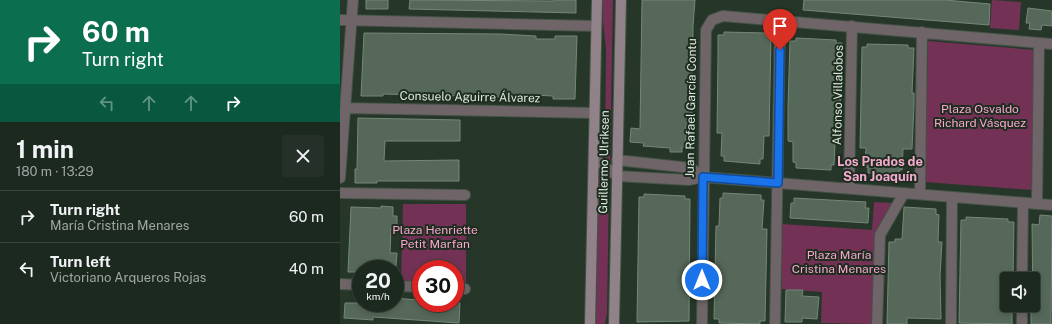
<!DOCTYPE html>
<html lang="en">
<head>
<meta charset="utf-8">
<style>
  body { margin:0; font-family:"Public Sans",sans-serif; background:#253128; color:#f1f3f6; height:100vh; display:flex; flex-direction:column; font-size:15px; white-space:nowrap }
  * { box-sizing:border-box; margin:0 }
  p { font-size:13px; color:#a0a6a4 }
  .icon { flex:none; width:22px; height:22px; fill:none; stroke:currentColor; stroke-width:2; stroke-linecap:round; stroke-linejoin:round }
  .map { position:relative; flex:1; overflow:hidden }
  .details { display:flex; flex-direction:column; background:#1c291f; width:340px }
  .details>* { flex:none }
  .banner { background:#0b6e4f; color:#fff; overflow:hidden }
  .fabs { position:absolute; left:660px; top:272px; display:grid; gap:8px }
  .fabs a { display:grid; place-items:center; width:40px; height:40px; border-radius:4px; background:#1c291f; box-shadow:0 2px 6px #0003,0 0 0 1px #3a453d; font-size:20px }
  .speed { position:absolute; left:12px; top:260px; display:flex; gap:8px; font-size:20px; font-weight:700; text-align:center }
  .speed>* { display:grid; place-content:center; width:52px; height:52px; border-radius:50%; background:#1c291f; box-shadow:0 2px 6px #0003,0 0 0 1px #3a453d; line-height:1 }
  .speed small { font-size:10px; font-weight:400 }
  .speed .limit { border:6px solid #d22; background:#fff; color:#111 }
  .pin { position:absolute; display:grid; place-items:center; width:34px; height:34px; color:#fff; margin:-41px -17px; border-radius:50% 50% 50% 0; rotate:-45deg; box-shadow:0 0 4px #0007 }
  .pin .icon { rotate:45deg }
  .me { position:absolute; width:44px; margin:-22px; rotate:0deg; stroke-linejoin:round; filter:drop-shadow(0 0 3px #0008) }
  .turn { display:flex; align-items:center; gap:14px; height:84px; padding:0 16px; font-size:18px }
  .turn .icon { width:52px; height:52px; stroke-width:2.5 }
  .turn b { display:block; font-size:28px; line-height:34px }
  .lanes { display:flex; align-items:center; height:38px; padding:0 16px; background:#0003; justify-content:center; gap:20px; direction:ltr }
  .lanes .off { opacity:.35 }
  .round { display:grid; place-items:center; flex:none; width:42px; height:42px; border-radius:4px; background:#253128 }
  .summary { display:flex; align-items:center; justify-content:space-between; height:68px; padding:0 16px }
  h1 { font-size:24px; font-weight:700; line-height:30px }
  ul { padding:0; list-style:none }
  li { display:flex; align-items:center; gap:12px; height:52px; padding:0 16px; border-top:1px solid #3a453d }
  li div { flex:1 }
  li b { display:block; font-size:15px }
  li em { font-style:normal }
  main { display:flex; flex:1; min-height:0 }
  .map>svg:first-child { display:block }
  .green { fill:#733255 }
  .building { fill:#566859; stroke:#758878 }
  .lines { fill:none; stroke-linecap:round; stroke-linejoin:round }
  .minor-casing { stroke:#435346; stroke-width:12 }
  .secondary-casing { stroke:#435346; stroke-width:12 }
  .minor { stroke:#6f6569; stroke-width:10 }
  .secondary { stroke:#918188; stroke-width:10 }
  .route-casing { stroke:#114b97; stroke-width:10 }
  .route { stroke:#1a73e8; stroke-width:7 }
  .labels { text-anchor:middle; stroke-width:4; stroke-linejoin:round; paint-order:stroke }
  .street-label { font-size:12px; fill:#dde7de; stroke:#1d2d1f }
  .park-label { font-size:12px; fill:#fba6d0; stroke:#1d2d1f }
  .neighbourhood-label { font-size:13px; font-weight:bold; fill:#f6aacf; stroke:#1d2d1f }
</style>
</head>
<body>
<main>
<section class="details">
<div class="banner">
<div class="turn"><svg class="icon" aria-label="right" viewBox="0 0 24 24"><path d="M7 20v-9h11M14 6l5 5-5 5"/></svg><div><b>60 m</b>Turn right</div></div>
<div class="lanes"><svg class="icon off" aria-label="left" viewBox="0 0 24 24"><path d="M17 20v-9H6M10 6l-5 5 5 5"/></svg><svg class="icon off" aria-label="ahead" viewBox="0 0 24 24"><path d="M12 20V5M6 11l6-6 6 6"/></svg><svg class="icon off" aria-label="ahead" viewBox="0 0 24 24"><path d="M12 20V5M6 11l6-6 6 6"/></svg><svg class="icon" aria-label="right" viewBox="0 0 24 24"><path d="M7 20v-9h11M14 6l5 5-5 5"/></svg></div>
</div>
<div class="summary"><div><h1>1 min</h1><p>180 m · 13:29</p></div><a class="round"><svg class="icon" aria-label="close" viewBox="0 0 24 24"><path d="M6 6l12 12M18 6L6 18"/></svg></a></div>
<ul>
<li><svg class="icon" aria-label="right" viewBox="0 0 24 24"><path d="M7 20v-9h11M14 6l5 5-5 5"/></svg><div><b>Turn right</b><p>María Cristina Menares</p></div><em>60 m</em></li>
<li><svg class="icon" aria-label="left" viewBox="0 0 24 24"><path d="M17 20v-9H6M10 6l-5 5 5 5"/></svg><div><b>Turn left</b><p>Victoriano Arqueros Rojas</p></div><em>40 m</em></li>
</ul>
</section>
<div class="map">
<svg width="712" height="324" viewBox="0 0 712 324">
  <rect width="100%" height="100%" fill="#263729"/>
  <!-- green -->
  <path class="green" d="M263 0H273L270 164 265 161 266 50 263 21Z
    M652 0 681 2 679 30 650 28Z
    M588 41 695 50 692 190 585 182Z
    M258 170 269 182 267 313 265 324H256Z
    M534 202 552 203 536 235 532 324 481 323 482 292 442 289V224L532 230Z
    M63 204H126V283H115V269H81V281H61Z"/>
  <!-- building -->
  <path class="building" d="M26 0H48V9H26Z
    M70 0 214 1V0H236V13L69 9Z
    M302 0H355L353 26 352 125H346V147H342V152H330V148L303 146 304 143 290 142 291 128 300 129Z
    M464 0H605L650 4 649 25 463 10Z
    M688 8 712 11V26L702 25 701 30 689 29 690 23H686Z
    M384 32 426 33V36H431L429 136H424L423 159H420V164L384 161V156H381L382 133H377L378 56V35H384Z
    M24 33 160 34 196 36V39H215V36H237L235 99H213V96L194 95V98L43 94V96H21Z
    M456 38 496 40V43H502L499 144H495L494 165H491V170L456 168V163L453 162V142L448 141V107L450 41H456Z
    M527 44 568 45V48H574L572 93H574V105L572 149H563L562 170H559V175L528 173V167H525L526 148H520L522 47H527Z
    M18 118 120 120V141H45L44 161 119 160V181H37V183H15V169H17Z
    M383 193 421 195V200H424L422 229H427L425 321H420V324L379 323V319H374L376 226H379L380 198H383Z
    M304 194 345 196V199H350L349 321 297 322 299 197H304Z
    M454 198 526 202 525 208H529L528 223 450 218 451 203H454Z
    M41 206 53 207V216H57V229L51 228 50 253H57L56 266H51V269H21V272H8L11 207 41 208Z
    M564 207 596 209V214L599 215 598 242H602L600 276 601 319 567 318V324H547L549 242H555V239H562Z
    M700 215 712 216 711 324H691V305H693L692 224 699 225Z
    M626 217 668 219V222H674L673 278H667V312H672V324L619 323 621 220H626Z
    M446 290H463L462 296 479 297 477 319 462 318V322H445Z
    M55 298 78 300V303H120L119 323 33 317V320L4 318 5 303H55Z"/>
  <g class="lines">
    <defs>
      <path id="minor" d="M0 20 256 26
        M5 108 254 113
        M254 158 277 176 349 180 363 177 712 205
        M277 160 351 168 363 177
        M0 178 13 0
        M509 188 512 26
        M0 193 125 195
        M580 194 582 32
        M697 203 699 43
        M682 279 683 203
        M0 284 21 285
        M55 286 81 287
        M115 289H125
        M362 324 366 30 372 20 383 16 712 44
        M435 324 440 21
        M537 324 540 235 564 193
        M611 324 612 197
        M682 324V305"/>
      <path id="secondary" d="M250 324 257 0
        M274 324 281 0"/>
    </defs>
    <!-- minor casing -->
    <use href="#minor" class="minor-casing"/>
    <!-- secondary casing -->
    <use href="#secondary" class="secondary-casing"/>
    <!-- minor -->
    <use href="#minor" class="minor"/>
    <!-- secondary -->
    <use href="#secondary" class="secondary"/>
  </g>
  <g class="lines">
    <defs>
      <path id="route" d="M362 280 363 177 438 183 440 50"/>
    </defs>
    <!-- route casing -->
    <use href="#route" class="route-casing"/>
    <!-- route -->
    <use href="#route" class="route"/>
  </g>
  <g class="labels">
    <!-- street labels -->
    <g class="street-label">
      <text transform="translate(498 95) rotate(-89)" y="4">Alfonso Villalobos</text>
      <text transform="translate(130 97) rotate(1)" y="4">Consuelo Aguirre Álvarez</text>
      <text transform="translate(351 108) rotate(-89)" y="4">Juan Rafael García Contu</text>
      <text transform="translate(264 162) rotate(-89)" y="4">Guillermo Ulriksen</text>
    </g>
    <!-- park labels -->
    <g class="park-label">
      <text x="640" y="113">Plaza Osvaldo<tspan x="640" dy="14">Richard Vásquez</tspan></text>
      <text x="95" y="234">Plaza Henriette<tspan x="95" dy="14">Petit Marfan</tspan></text>
      <text x="499" y="259">Plaza María<tspan x="499" dy="14">Cristina Menares</tspan></text>
    </g>
    <!-- neighbourhood labels -->
    <g class="neighbourhood-label">
      <text x="540" y="166">Los Prados de<tspan x="540" dy="15">San Joaquín</tspan></text>
    </g>
  </g>
</svg>
<div class="fabs">
<a><svg class="icon" aria-label="sound" viewBox="0 0 24 24"><path d="M4 9h4l5-4v14l-5-4H4zM17 9q2 3 0 6"/></svg></a>
</div>
<div class="speed"><div>20<small>km/h</small></div><div class="limit">30</div></div>
<div class="pin" style="left:440px;top:50px;background:#d93025"><svg class="icon" aria-label="arrive" viewBox="0 0 24 24"><path d="M6 21V4h12l-3 4 3 4H6"/></svg></div>
<svg class="me" style="left:362px;top:280px" viewBox="-20 -20 40 40"><circle r="17" fill="#1a73e8" stroke="#fff" stroke-width="3"/><path d="M0-11L8 9 0 5-8 9z" fill="#fff"/></svg>
</div>
</main>
</body>
</html>
